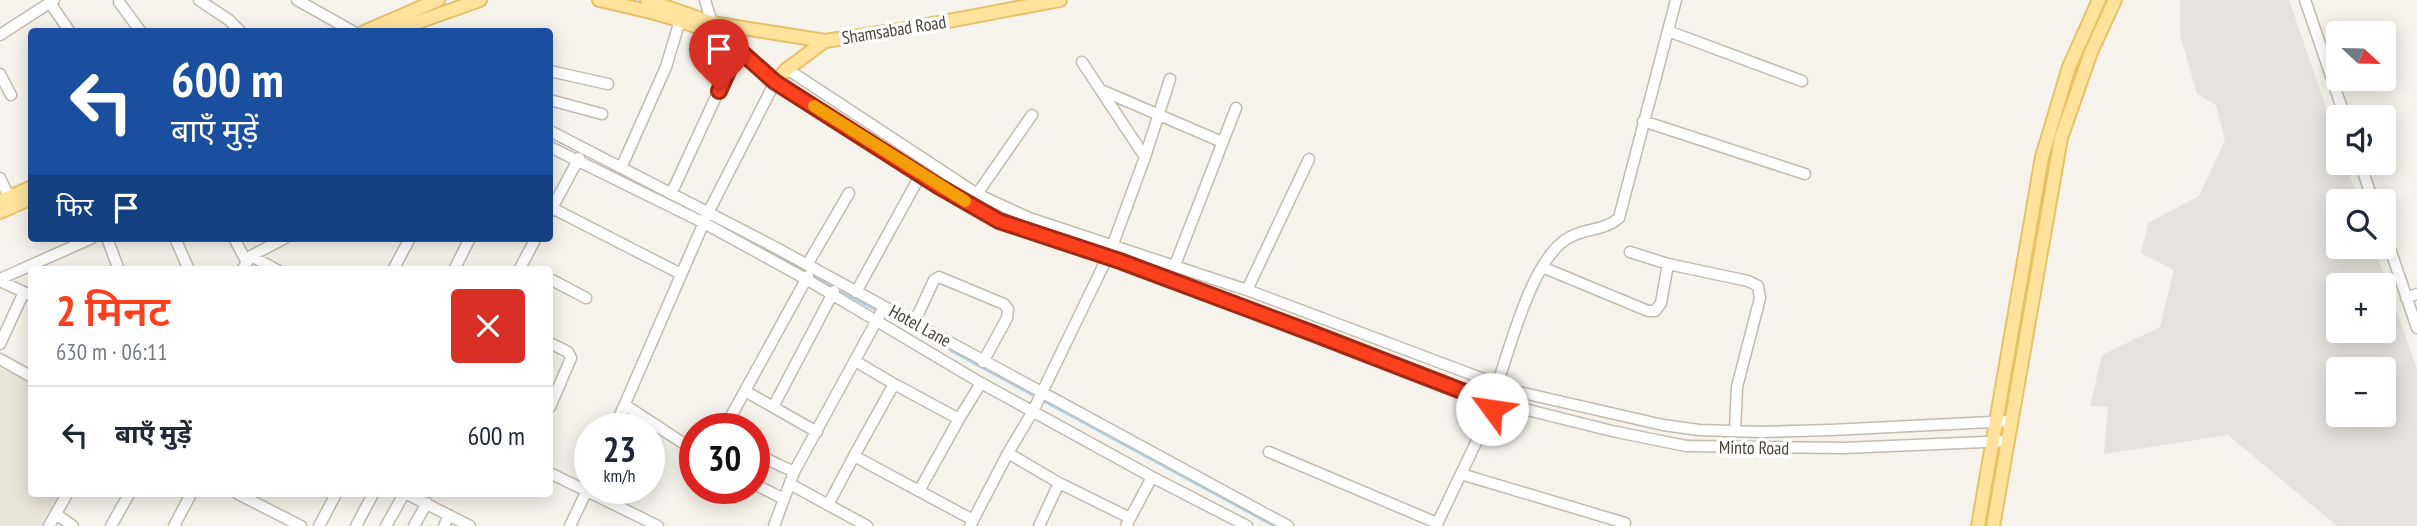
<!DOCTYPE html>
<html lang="hi">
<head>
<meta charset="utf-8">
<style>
  body { margin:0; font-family:"PT Sans Narrow","Noto Sans Devanagari",sans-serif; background:#f6f6f7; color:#1f2937; height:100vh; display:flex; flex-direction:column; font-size:26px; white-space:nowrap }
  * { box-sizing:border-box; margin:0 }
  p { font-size:23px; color:#747a83 }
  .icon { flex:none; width:38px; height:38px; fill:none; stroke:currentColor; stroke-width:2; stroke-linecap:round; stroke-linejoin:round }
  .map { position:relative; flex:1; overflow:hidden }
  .details { position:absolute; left:28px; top:266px; width:525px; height:231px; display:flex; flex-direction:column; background:#fff; border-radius:7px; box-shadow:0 4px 18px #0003 }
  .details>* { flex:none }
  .hud { position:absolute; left:28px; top:28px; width:525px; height:214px; border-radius:7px; box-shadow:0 4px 18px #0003; background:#1a4fa0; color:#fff; overflow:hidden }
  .needle { width:46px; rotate:112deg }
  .tools { position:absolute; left:2326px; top:21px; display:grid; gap:14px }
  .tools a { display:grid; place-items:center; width:70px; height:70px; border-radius:7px; background:#fff; box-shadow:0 4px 18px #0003; font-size:35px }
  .speed { position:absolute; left:574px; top:413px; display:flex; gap:14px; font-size:35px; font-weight:700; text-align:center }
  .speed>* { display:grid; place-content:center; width:91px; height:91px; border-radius:50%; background:#fff; box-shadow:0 4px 18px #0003; line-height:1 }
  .speed small { font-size:18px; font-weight:400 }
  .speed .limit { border:10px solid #d22; background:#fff; color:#111 }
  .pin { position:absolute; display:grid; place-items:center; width:60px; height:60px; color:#fff; margin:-72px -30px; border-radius:50% 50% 50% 0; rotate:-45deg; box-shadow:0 0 7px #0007 }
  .pin .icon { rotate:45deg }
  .me { position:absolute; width:77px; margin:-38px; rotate:301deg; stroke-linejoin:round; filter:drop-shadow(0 0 5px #0008) }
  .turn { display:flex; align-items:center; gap:24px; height:147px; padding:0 28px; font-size:32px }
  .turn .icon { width:91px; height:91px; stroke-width:2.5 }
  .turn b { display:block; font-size:49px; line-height:60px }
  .then { display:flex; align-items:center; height:66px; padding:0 28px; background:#0003; gap:14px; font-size:26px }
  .round { display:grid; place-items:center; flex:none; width:74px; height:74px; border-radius:7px; background:#f6f6f7 }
  .overview { display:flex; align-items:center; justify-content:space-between; height:119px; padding:0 28px }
  h1 { font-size:42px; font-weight:600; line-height:52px; color:#fc3f1d }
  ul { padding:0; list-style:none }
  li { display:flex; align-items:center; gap:21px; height:98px; padding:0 28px; border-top:2px solid #e0e1e3 }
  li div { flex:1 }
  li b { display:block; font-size:26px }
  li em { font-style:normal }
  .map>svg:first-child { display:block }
  .residential { fill:#eae5da }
  .industrial { fill:#e6e2dd; fill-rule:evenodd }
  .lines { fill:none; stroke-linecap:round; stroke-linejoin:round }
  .stream { stroke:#a9d4f2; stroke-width:2.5 }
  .minor-casing { stroke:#c2bbae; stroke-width:13 }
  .major-casing { stroke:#e6c16a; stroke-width:16 }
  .minor { stroke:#fff; stroke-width:10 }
  .major { stroke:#ffe39c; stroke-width:12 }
  .route-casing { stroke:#a42913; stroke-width:18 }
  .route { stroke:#fc3f1d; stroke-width:12 }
  .slow { stroke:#f59e0b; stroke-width:12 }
  .labels { text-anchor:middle; stroke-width:7; stroke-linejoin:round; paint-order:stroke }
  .street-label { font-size:18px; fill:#4b4439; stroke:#fff }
</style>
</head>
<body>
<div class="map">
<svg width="2417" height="526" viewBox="0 0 2417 526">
  <rect width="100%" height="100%" fill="#f6f3ec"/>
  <!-- residential -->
  <path class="residential" d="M0 364 31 381 32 494H63L45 526H0Z"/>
  <!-- industrial -->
  <path class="industrial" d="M2180 0H2289L2338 142V163H2345L2359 201H2338V247H2374L2417 369V526H2337L2228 435 2104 454 2108 407 2090 406 2102 355 2160 327 2174 270 2141 253 2148 223 2199 196 2225 140 2216 105 2197 94 2180 35ZM2338 285H2384V331H2338ZM2338 369H2384V415H2338Z"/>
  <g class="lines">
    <!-- stream -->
    <path class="stream" d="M668 197 702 216
      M708 219 807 272
      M812 276 877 311
      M883 314 1274 526"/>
    <defs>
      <path id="minor" d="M199 0 229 20 241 32
        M297 0 354 32
        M705 0 712 23 711 26
        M2305 0 2345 117
        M119 2 141 32
        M50 3 70 32
        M1668 31 1802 81
        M0 35 54 0
        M1082 62 1145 157
        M787 69 977 194 1029 218 1247 290 1489 381
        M550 71 608 84
        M0 74 11 95
        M1101 90 1222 142
        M550 100 602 114
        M1643 121 1805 174
        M550 131 769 244 1288 526
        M550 147 704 223 806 279 981 383 1152 477 1247 526
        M2360 163 2373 201
        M621 168 666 67 680 20
        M0 178 9 197
        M671 194 738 49
        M977 194 1032 115
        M552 208 681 274
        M550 212 579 158
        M2384 231 2417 328
        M107 238 119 270
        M175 238 189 270
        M234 238 246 261
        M1113 244 1145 157 1170 79
        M1630 252 1668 264 1748 281 1758 286 1760 298 1737 387 1735 431
        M251 256 285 238
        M807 265 849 193
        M1175 265 1236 108
        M1542 267 1648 311H1655L1661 303 1668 264
        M242 270 251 256 277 270
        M393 270 410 238
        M454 270 470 238
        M519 270 536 238
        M0 279 92 238
        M550 279 586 298
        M0 281 32 296
        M1247 290 1309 159
        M856 292 921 174
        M2406 298 2417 294
        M914 323 934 280 939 277 1004 304 1008 309 1007 318 983 362
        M550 343 568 352 571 358 550 407
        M0 344 24 292
        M0 359 32 377
        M1499 379C1512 341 1534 255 1570 237 1586 228 1604 231 1619 218L1676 0
        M1482 393a14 14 0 1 1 28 0a14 14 0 1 1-28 0Z
        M894 384 959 419 919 491
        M1510 390 1663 425 1699 430 1760 432 1831 430 2011 421
        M745 391 773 407
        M1504 404 1612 431 1686 446 1844 448 2008 441
        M625 405 695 451
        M959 419 981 383
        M614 429 708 213 775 82 938 185 999 221 1120 262 1312 333 1485 400
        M724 429 808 276
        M817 432 773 407 834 291
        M1269 452 1437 523
        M754 453 794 472
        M1008 453 1059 483 1039 526
        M854 456 894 384 855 361
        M550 473 658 526
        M1461 474 1625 523
        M1059 483 1130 518
        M754 484 784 499
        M790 484 867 526
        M238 494 301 526
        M407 494 470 526
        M828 505 854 456 973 520
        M56 514 73 526
        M49 526 67 494
        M111 526 129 494
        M174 526 191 494
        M319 526 336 494
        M356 526 373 494
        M386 526 404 494
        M414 526 427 503
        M444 526 449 515
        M570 526 590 484
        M774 526 794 472 884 307
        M970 526 1008 453 1033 411 1107 258
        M1126 526 1152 477
        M1436 526 1493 407"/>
      <path id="major" d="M599 0C647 11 697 20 738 49 751 59 763 71 775 82L787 69 825 41
        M647 0 712 23 825 41 900 30 1060 0
        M364 32 438 0
        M390 32 480 0
        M0 201 32 187
        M0 212 32 198
        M1978 526 2042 157 2069 67 2099 0
        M1993 526 2061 138 2091 52 2115 0"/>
    </defs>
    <!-- minor casing -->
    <use href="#minor" class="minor-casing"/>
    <!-- major casing -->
    <use href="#major" class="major-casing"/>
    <!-- minor -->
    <use href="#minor" class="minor"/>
    <!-- major -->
    <use href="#major" class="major"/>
  </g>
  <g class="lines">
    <defs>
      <path id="route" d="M719 91 738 49 775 82 938 186 999 221 1120 261 1312 333 1485 400 1493 407 1492 409"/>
    </defs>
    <!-- route casing -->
    <use href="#route" class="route-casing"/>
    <!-- route -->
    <use href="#route" class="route"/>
    <!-- slow -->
    <path class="slow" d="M814 106 965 201"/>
  </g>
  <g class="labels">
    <!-- street labels -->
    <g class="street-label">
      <text transform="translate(894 30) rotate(-9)" y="6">Shamsabad Road</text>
      <text transform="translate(920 326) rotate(29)" y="6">Hotel Lane</text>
      <text transform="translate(1754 448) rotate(1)" y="6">Minto Road</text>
    </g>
  </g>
</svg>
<div class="tools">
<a><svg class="needle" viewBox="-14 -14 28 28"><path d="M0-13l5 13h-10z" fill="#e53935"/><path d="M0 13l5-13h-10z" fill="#747a83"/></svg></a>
<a><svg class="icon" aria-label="sound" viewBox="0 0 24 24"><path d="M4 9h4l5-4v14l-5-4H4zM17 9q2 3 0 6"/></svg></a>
<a><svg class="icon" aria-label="search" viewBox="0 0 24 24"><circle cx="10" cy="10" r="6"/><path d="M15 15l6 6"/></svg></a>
<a>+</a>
<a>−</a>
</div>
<div class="speed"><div>23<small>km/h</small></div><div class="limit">30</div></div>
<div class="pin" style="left:719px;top:91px;background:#d93025"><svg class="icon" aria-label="arrive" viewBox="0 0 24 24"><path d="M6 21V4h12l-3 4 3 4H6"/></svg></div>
<svg class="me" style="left:1492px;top:409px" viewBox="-20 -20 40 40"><circle r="19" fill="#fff"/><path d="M0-13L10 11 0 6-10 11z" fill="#fc3f1d"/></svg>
<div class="hud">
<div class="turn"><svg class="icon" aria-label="left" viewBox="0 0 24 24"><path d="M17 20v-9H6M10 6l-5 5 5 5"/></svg><div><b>600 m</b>बाएँ मुड़ें</div></div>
<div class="then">फिर<svg class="icon" aria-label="arrive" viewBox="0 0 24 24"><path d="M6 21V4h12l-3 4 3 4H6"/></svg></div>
</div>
<section class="details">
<div class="overview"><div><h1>2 मिनट</h1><p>630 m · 06:11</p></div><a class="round" style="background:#d93025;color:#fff"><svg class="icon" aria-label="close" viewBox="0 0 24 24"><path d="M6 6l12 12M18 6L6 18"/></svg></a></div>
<ul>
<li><svg class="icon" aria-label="left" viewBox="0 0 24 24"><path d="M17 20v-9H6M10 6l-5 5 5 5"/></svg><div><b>बाएँ मुड़ें</b></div><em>600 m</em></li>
</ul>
</section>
</div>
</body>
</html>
